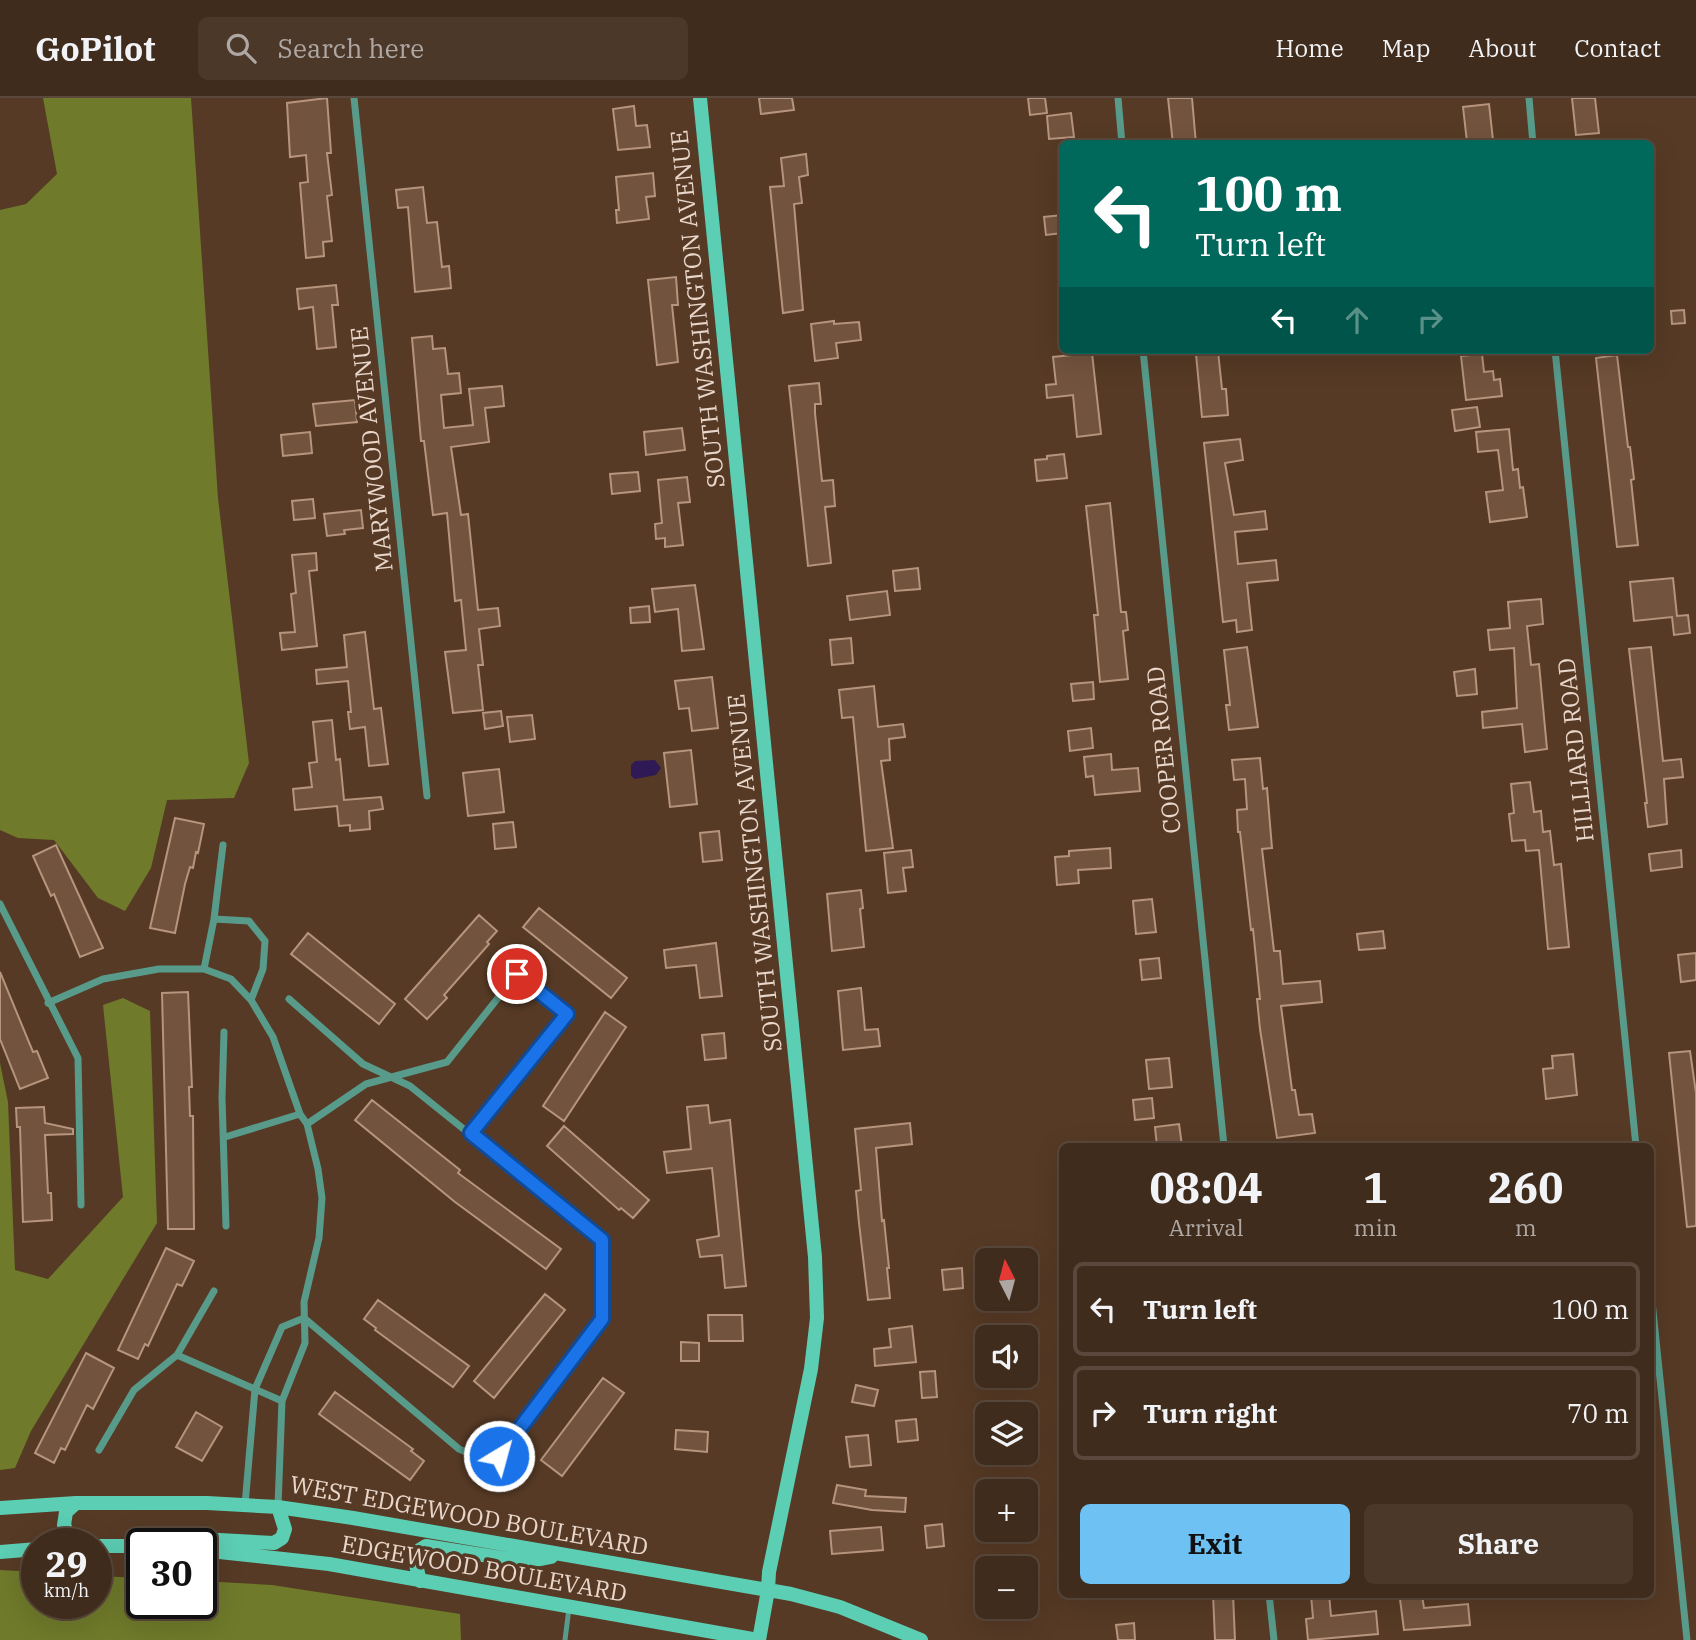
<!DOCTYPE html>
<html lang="en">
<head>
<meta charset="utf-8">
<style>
  body { margin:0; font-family:"IBM Plex Serif",serif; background:#4b3829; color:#f1f3f6; height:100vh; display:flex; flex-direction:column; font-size:26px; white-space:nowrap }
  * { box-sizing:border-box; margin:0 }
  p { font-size:23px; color:#aea7a3 }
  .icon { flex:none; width:38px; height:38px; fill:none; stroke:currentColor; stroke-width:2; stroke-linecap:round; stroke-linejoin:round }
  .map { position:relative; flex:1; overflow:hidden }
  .details { position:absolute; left:1059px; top:1045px; width:595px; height:455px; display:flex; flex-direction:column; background:#402c1c; border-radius:10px; box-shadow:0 7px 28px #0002,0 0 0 2px #59483b }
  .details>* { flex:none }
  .guide { position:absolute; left:1059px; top:42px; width:595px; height:214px; border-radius:10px; box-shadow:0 7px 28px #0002,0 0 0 2px #59483b; background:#00695c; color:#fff; overflow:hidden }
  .needle { width:46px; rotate:354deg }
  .tools { position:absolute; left:975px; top:1150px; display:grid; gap:14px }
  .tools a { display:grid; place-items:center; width:63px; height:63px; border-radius:10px; background:#402c1c; box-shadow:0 7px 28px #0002,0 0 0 2px #59483b; font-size:35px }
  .speed { position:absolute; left:21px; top:1430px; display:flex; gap:14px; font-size:35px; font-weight:700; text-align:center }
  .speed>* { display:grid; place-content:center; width:91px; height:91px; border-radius:50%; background:#402c1c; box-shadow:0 7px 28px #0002,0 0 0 2px #59483b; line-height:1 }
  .speed small { font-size:18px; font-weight:400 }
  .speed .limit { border:4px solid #111; border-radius:10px; background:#fff; color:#111 }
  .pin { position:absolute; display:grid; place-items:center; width:60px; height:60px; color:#fff; margin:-30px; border:4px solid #fff; border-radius:50%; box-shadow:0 2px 7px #0007 }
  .me { position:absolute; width:77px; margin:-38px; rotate:37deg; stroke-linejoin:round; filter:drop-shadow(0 0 5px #0008) }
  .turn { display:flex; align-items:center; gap:24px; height:147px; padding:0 21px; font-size:32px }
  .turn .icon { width:91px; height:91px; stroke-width:2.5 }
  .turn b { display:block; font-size:49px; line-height:60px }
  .lanes { display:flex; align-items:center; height:66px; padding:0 21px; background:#0003; justify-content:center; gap:35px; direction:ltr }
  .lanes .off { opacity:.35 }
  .eta { display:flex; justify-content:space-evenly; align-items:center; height:119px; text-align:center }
  .eta b { font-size:42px; font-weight:800; line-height:49px }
  .cta { display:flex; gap:14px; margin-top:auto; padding:14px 21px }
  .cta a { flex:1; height:80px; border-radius:10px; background:#6ec2f3; color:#111; font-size:28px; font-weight:800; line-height:80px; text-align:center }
  .cta a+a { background:#4b3829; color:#f1f3f6 }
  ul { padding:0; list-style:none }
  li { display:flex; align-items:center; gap:21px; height:94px; margin:0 14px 10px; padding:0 7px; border:4px solid #59483b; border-radius:10px }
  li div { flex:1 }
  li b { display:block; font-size:26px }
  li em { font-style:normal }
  header { display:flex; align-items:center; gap:42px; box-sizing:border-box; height:98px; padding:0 35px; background:#402c1c; border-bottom:2px solid #59483b }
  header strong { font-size:33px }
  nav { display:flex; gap:38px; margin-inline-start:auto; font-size:24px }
  .search { width:490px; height:63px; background:#4b3829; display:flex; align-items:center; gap:18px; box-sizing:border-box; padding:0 24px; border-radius:10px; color:#aea7a3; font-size:26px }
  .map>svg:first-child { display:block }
  .forest { fill:#6f7a2b }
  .water { fill:#301a55 }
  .building { fill:#72533e; stroke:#b6947d; stroke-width:2 }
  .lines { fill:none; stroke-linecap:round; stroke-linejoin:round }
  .lane { stroke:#589b8b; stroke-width:5 }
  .street { stroke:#589b8b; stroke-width:7 }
  .secondary { stroke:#5cceb4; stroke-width:14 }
  .route-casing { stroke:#114b97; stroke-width:18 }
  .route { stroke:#1a73e8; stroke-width:12 }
  .labels { text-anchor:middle; stroke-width:7; stroke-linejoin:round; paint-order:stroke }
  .street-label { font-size:24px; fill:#e9d7cb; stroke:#563a25 }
</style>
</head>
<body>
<header>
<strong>GoPilot</strong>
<div class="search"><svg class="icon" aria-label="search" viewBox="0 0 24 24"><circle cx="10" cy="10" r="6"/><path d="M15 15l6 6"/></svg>Search here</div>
<nav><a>Home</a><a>Map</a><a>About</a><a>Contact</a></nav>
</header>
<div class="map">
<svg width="1696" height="1542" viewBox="0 0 1696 1542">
  <rect width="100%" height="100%" fill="#563a25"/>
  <!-- forest -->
  <path class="forest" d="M43 0H191L218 400 249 665 234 700 167 702 151 770 125 813 98 800 54 742 18 740 0 732V112L26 106 57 76Z
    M123 900 150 913 157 1125 31 1333 15 1370 0 1372V965L8 1004 15 1172 48 1181 123 1099 103 907Z
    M0 1472 37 1474V1505H96V1478L142 1480V1505H201V1483L272 1487 460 1516 461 1542H0Z"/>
  <!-- water -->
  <path class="water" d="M655 662 661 670 656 677 635 681 631 678V667L635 663Z"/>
  <!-- building -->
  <path class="building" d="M327 0 331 55H327L332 97 327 98 332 143 323 144 324 158 306 160 300 85 308 84 306 57 290 59 287 5Z
    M759 0H792L794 12 761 16Z
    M1028 0H1045L1047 15 1030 17Z
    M1168 0H1192L1196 46H1173Z
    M1572 0H1595L1599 35 1576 37Z
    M1489 6 1493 42 1467 44 1463 9Z
    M634 8 636 28 647 27 650 49 618 52 613 11Z
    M1071 15 1074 39 1049 41 1047 18Z
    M806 56 808 77 799 79 802 105 794 106 803 212 783 215 770 89 784 88 781 60Z
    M653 75 655 98 646 99 649 121 617 125 616 112H619L616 79Z
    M423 89 427 125 437 124 442 169 449 168 451 190 415 194 408 109 398 110 396 92Z
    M1062 117V135L1046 137 1044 119Z
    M676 179 678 207H672L678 264 657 267 648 182Z
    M336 187 338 207H332L336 249 317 251 313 209 299 211 297 191Z
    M1684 212 1685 225 1672 226 1671 213Z
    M834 223V226L859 224 861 242 836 245 838 260 815 263 811 226Z
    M432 238 433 251 445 250 448 276 459 275 461 295 441 297 444 330 473 327 469 291 502 288 504 308 485 310 489 344 451 349 461 417 468 416 478 512 498 510 500 528 479 531 483 567H478L483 612 453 615 445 554 466 552 461 502 455 503 447 415 433 417 424 343H421L412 240Z
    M1218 253 1222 291H1226L1228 317 1202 319 1196 256Z
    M1092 255 1101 336 1077 339 1073 297 1047 300 1046 287 1056 286 1053 259Z
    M1482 256 1484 274 1493 273 1494 282 1500 281 1502 298 1466 302 1461 258Z
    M1617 257 1628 349H1630L1634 381 1631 382 1638 447 1617 449 1596 260Z
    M819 285 821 306H815V315L822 383 833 382 835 408 825 409 831 465 808 468 789 288Z
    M355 302 357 324 316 328 313 306Z
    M1477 309 1480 329 1455 333 1452 312Z
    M682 330 685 352 646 357 644 334Z
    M1509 331 1513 372 1518 371 1520 390 1523 389 1527 419 1490 424 1486 394 1503 392 1498 352 1478 354 1476 334Z
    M310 334 312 355 283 358 281 337Z
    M1240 341 1243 362 1225 365 1234 417 1265 413 1267 431 1235 434 1238 466 1276 462 1278 482 1247 485 1252 532 1237 534 1236 522 1223 524 1204 345Z
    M1064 356 1067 380 1037 383 1035 362 1047 361V358Z
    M638 374 640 393 612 396 610 376Z
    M687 379 690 404 678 405 683 447 665 449V440L656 441 655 426 662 425 658 382Z
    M313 401 315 420 294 422 292 403Z
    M1110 405 1121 514H1126L1128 532 1123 533 1128 581 1100 584 1094 517H1098L1086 408Z
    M361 412 363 430 344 432 345 436 327 438 324 416Z
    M316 455 317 472 309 473 317 548 282 552 280 535 295 534 291 496 296 495 292 457Z
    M918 470 920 491 895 493 893 473Z
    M1673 480 1677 518 1688 517 1690 535 1674 537 1672 519 1634 523 1630 484Z
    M695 487 704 551 682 553 678 511 655 514 652 491Z
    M887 493 890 517 850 522 847 498Z
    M1541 501 1543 526 1527 528 1531 567 1539 566 1547 651 1525 654 1522 626 1483 630 1482 614 1517 610 1514 550 1490 552 1488 532 1510 530 1508 504Z
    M649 508 650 524 631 525 630 510Z
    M365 534 374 611 381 610 388 666 369 668 365 629 350 631 348 614H351L348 583 317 586 316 572 347 569 344 537Z
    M851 540 853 565 832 567 830 542Z
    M1247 549 1258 629 1229 632 1226 607H1230L1224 552Z
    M1651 549 1663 663 1681 661 1683 679 1664 681 1667 726 1648 729 1645 705H1647L1629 551Z
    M1475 571 1477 596 1457 598 1454 574Z
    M712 579 718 630 692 633 689 610 679 611 675 583Z
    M1093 584 1094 601 1073 603 1071 586Z
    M874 588 878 629 903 626 905 639 889 641 890 662 881 663 893 750 866 753 853 619 842 620 839 592Z
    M501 613 503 628 485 631 483 615Z
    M532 617 535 641 510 644 507 619Z
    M332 622 336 662 340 661 344 702 381 699 383 711 369 713 370 731 350 733V727L339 728 337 708 295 712 293 691 312 689 309 665 317 664 313 624Z
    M1091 630 1093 650 1070 653 1068 633Z
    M691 652 697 706 670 709 664 655Z
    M1111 656 1112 672 1138 670 1140 693 1095 697 1093 678 1086 679 1084 659Z
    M1260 660 1263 691 1267 690 1272 750 1262 751 1274 853H1280L1283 886 1320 883 1322 904 1281 908 1292 992H1295L1299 1017 1312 1016 1315 1035 1277 1040 1260 931 1257 901H1260L1253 831 1251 832 1240 734H1238L1237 712 1247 711 1245 681 1234 682 1232 662Z
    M499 671 504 714 468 718 463 675Z
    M1530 684 1534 714 1541 713 1543 734 1550 733 1554 767 1561 766 1569 849 1548 851 1539 752 1526 753 1525 742 1512 743 1509 716 1514 715 1511 686Z
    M175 720 204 726 198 755 196 754 193 770 190 769 185 786 175 835 150 830Z
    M513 724 516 749 495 751 493 726Z
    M719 733 722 762 703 764 700 735Z
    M56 747 103 850 80 859 54 796 51 798 33 758Z
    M1110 750 1111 770 1078 772 1079 785 1057 787 1055 759 1069 758V753Z
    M911 752 913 769 903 770 906 793 888 795 884 755Z
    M1681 752 1682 769 1651 773 1649 756Z
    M861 792 863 810 860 811 864 849 832 853 827 796Z
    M1152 801 1156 834 1136 836 1133 803Z
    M539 810 627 880 611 900 523 829Z
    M479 817 497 833 487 844 489 846 444 897 447 900 427 921 405 901Z
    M1383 833 1385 850 1359 852 1357 836Z
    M308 835 395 906 379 926 291 856Z
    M716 845 722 898 700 900 696 867 666 870 664 852Z
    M1696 855V882L1681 884 1678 857Z
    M1159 860 1161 880 1142 882 1140 862Z
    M0 874 33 954 37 953 48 980 20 991 0 941Z
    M861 890 865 932 878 931 880 948 843 952 838 893Z
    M188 894 192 989H189L190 1018H193L194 1131H168L162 895Z
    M605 914 626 929 564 1023 543 1008Z
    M724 935 726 960 705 962 702 937Z
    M1690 953 1696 995V1128L1687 1129 1669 955Z
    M1573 956 1577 997 1546 1001 1543 971 1553 970 1552 958Z
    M1169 960 1172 989 1149 991 1146 962Z
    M1152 1000 1154 1020 1135 1022 1133 1002Z
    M372 1002 460 1072 458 1075 561 1151 546 1171 455 1104 355 1022Z
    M708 1007 710 1025 730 1022 746 1188 725 1190 722 1157 700 1159 697 1142 719 1138 712 1070 667 1075 664 1054 691 1051 687 1009Z
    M44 1009 45 1025 73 1031V1036L45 1037 48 1095H51L52 1122 23 1124 20 1029H17L16 1010Z
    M910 1025 912 1046 876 1050 882 1123 884 1122 889 1170H887L890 1200 868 1202 859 1125 856 1093 861 1092 855 1031Z
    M1179 1026 1182 1048H1157L1155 1029Z
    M564 1028 649 1102 633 1120 621 1110 619 1112 547 1048Z
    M166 1150 194 1163 182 1188 177 1186 148 1248 145 1246 138 1261 118 1252Z
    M962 1170 963 1190 944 1192 942 1172Z
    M545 1196 565 1212 494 1300 474 1283Z
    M378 1202 469 1268 453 1289 375 1232 376 1230 364 1221Z
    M708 1217H742L743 1243H709Z
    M912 1228 916 1264 875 1268 874 1251 891 1249 889 1231Z
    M681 1244 699 1245V1263H681Z
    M86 1255 114 1270 93 1311 87 1307 65 1352 61 1350 54 1365 35 1355Z
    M935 1273 937 1299 922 1300 920 1274Z
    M603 1280 624 1295 562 1378 541 1362Z
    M856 1287 878 1292 874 1308 852 1304Z
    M335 1294 413 1351 411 1353 424 1363 410 1382 319 1316Z
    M196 1314 222 1329 202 1363 176 1349Z
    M916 1321 918 1342 898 1344 896 1323Z
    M676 1332 708 1334 707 1354 675 1351Z
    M868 1337 871 1367 850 1369 846 1339Z
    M837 1387 866 1392 865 1398 906 1400 905 1414 872 1412 833 1405Z
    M942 1426 944 1448 927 1450 925 1428Z
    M881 1429 883 1452 832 1456 830 1433Z
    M1213 1496H1233L1235 1542H1215Z
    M1320 1496H1329L1331 1518 1376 1513 1378 1536 1308 1542 1306 1521 1313 1520 1311 1497Z
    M1422 1498 1424 1510 1468 1506 1470 1527 1404 1532 1400 1501Z
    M1134 1525 1135 1542H1118L1116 1527Z"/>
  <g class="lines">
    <!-- lane -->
    <path class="lane" d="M565 1542 569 1510"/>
    <!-- street -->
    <path class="street" d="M354 0 427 698
      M1118 0 1122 46
      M1529 0 1533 46
      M1143 252 1224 1048
      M1555 252 1636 1048
      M0 806 78 960 81 1107
      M214 821 249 823 265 843 263 871 251 902
      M204 871 214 821 223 747
      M289 901 363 966 410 988 602 1142V1221L499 1358 482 1361 459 1351 304 1220
      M48 905 103 881 159 871H204L231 881 251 902 273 939 300 1016 307 1026 318 1071 322 1100 319 1140 304 1204 305 1245 282 1303 278 1408
      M224 934 222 1000 226 1128
      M307 1026 366 986 447 964 517 876 567 916 471 1035
      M225 1039 300 1016
      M1650 1184 1687 1542
      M177 1257 282 1303
      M99 1352 134 1292 177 1257 214 1193
      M245 1407 255 1291 282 1229 304 1220
      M1269 1496 1274 1542"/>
    <!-- secondary -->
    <path class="secondary" d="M700 0 815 1159 817 1220 811 1271 769 1474 768 1492 759 1542
      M0 1410 76 1405H207L278 1409 353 1420 791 1496 840 1509 921 1542
      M72 1446 64 1427 66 1414 76 1405
      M170 1446 183 1440 274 1445 282 1440 285 1431 278 1409
      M96 1448H142
      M201 1452 329 1466 758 1542
      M0 1454 37 1451
      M420 1483 415 1463 418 1453 426 1448 526 1464 551 1459"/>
  </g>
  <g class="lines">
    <defs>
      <path id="route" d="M499 1358 602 1221V1142L471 1035 567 916 517 876"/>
    </defs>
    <!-- route casing -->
    <use href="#route" class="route-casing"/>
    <!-- route -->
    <use href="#route" class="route"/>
  </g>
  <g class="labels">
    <!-- street labels -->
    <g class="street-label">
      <text transform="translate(698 211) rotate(-96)" y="8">SOUTH WASHINGTON AVENUE</text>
      <text transform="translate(372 351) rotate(-96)" y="8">MARYWOOD AVENUE</text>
      <text transform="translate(1164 652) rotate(-96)" y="8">COOPER ROAD</text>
      <text transform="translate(1576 652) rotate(-96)" y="8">HILLIARD ROAD</text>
      <text transform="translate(755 775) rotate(-96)" y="8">SOUTH WASHINGTON AVENUE</text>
      <text transform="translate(469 1418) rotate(10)" y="8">WEST EDGEWOOD BOULEVARD</text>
      <text transform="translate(484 1471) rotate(10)" y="8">EDGEWOOD BOULEVARD</text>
    </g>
  </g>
</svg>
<div class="tools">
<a><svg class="needle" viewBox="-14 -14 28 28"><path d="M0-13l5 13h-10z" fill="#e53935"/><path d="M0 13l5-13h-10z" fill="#aea7a3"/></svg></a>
<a><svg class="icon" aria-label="sound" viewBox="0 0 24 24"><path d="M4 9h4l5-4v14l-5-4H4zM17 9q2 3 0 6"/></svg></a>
<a><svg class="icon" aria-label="layers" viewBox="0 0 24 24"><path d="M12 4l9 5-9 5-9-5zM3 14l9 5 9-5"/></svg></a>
<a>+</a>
<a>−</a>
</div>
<div class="speed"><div>29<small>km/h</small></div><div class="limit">30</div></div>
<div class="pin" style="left:517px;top:876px;background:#d93025"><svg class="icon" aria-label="arrive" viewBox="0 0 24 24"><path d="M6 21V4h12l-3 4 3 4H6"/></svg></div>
<svg class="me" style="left:499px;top:1358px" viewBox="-20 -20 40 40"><circle r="17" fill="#1a73e8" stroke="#fff" stroke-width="3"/><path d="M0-11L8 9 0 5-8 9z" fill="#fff"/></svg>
<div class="guide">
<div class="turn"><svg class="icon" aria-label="left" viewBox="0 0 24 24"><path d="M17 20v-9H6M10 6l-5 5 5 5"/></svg><div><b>100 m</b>Turn left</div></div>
<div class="lanes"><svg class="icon" aria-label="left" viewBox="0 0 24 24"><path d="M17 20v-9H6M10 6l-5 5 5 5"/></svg><svg class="icon off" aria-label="ahead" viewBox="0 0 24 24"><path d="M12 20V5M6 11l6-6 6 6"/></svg><svg class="icon off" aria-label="right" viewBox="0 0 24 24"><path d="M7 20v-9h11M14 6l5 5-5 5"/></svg></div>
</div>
<section class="details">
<div class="eta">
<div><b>08:04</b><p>Arrival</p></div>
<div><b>1</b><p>min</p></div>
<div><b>260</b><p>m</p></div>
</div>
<ul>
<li><svg class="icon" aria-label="left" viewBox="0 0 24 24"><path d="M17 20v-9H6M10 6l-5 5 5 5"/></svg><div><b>Turn left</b></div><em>100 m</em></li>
<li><svg class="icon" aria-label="right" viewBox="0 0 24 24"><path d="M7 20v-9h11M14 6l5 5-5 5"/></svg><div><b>Turn right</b></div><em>70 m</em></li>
</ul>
<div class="cta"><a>Exit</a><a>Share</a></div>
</section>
</div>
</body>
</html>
